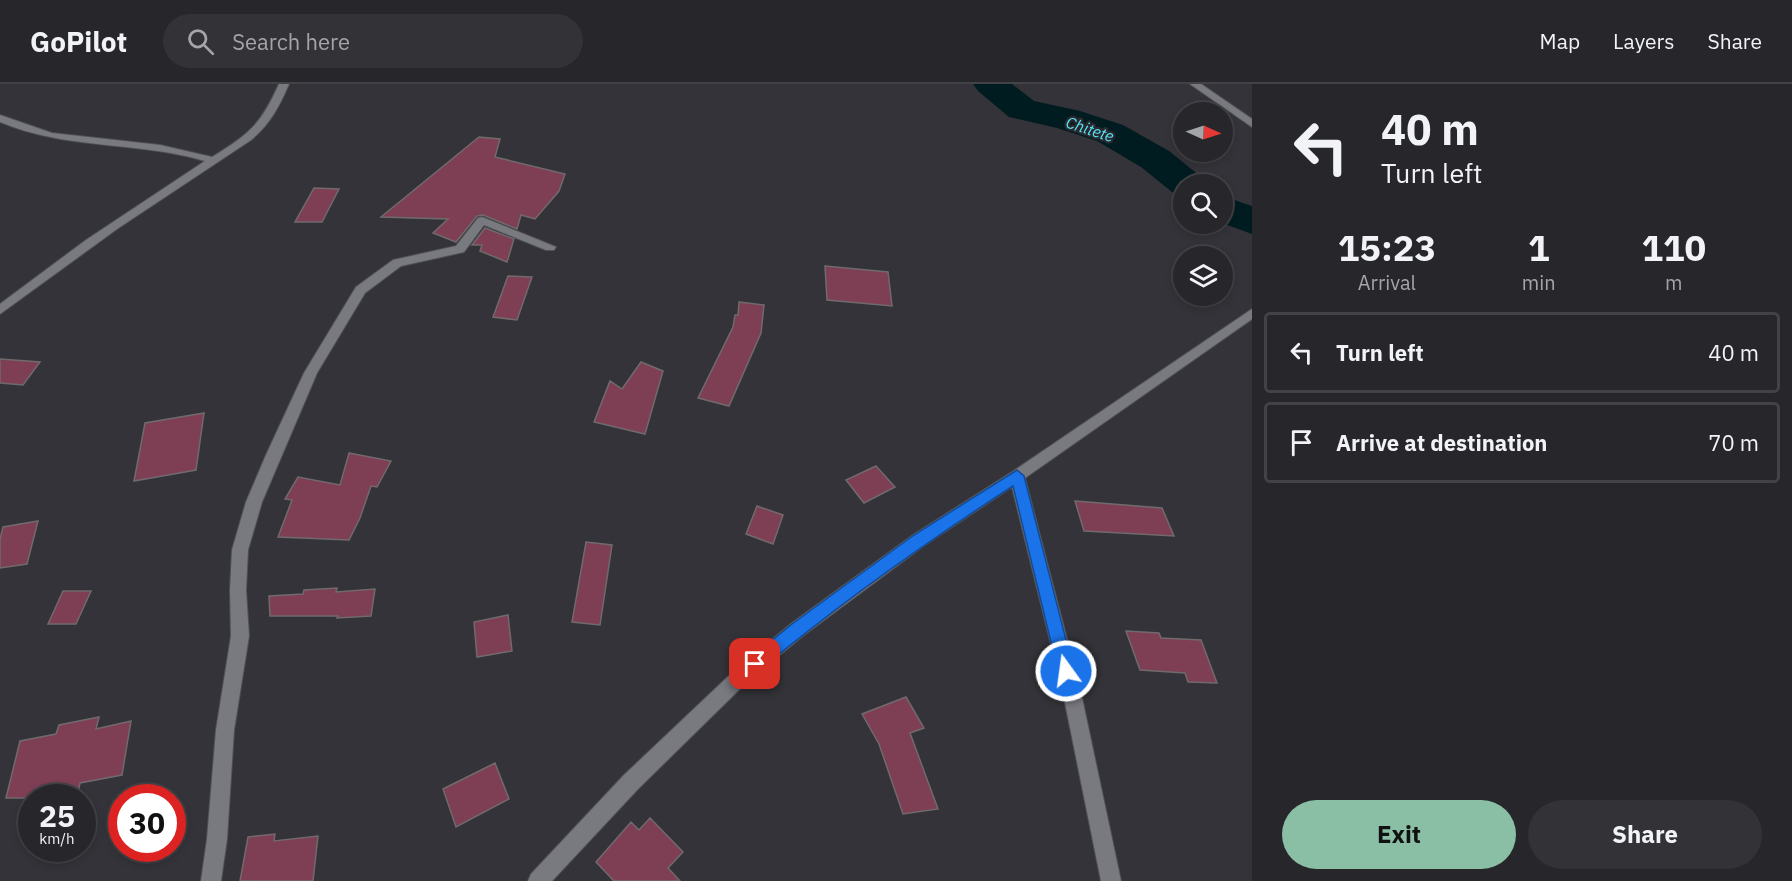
<!DOCTYPE html>
<html lang="en">
<head>
<meta charset="utf-8">
<style>
  body { margin:0; font-family:"IBM Plex Sans",sans-serif; background:#323237; color:#f1f3f6; height:100vh; display:flex; flex-direction:column; font-size:22px; white-space:nowrap }
  * { box-sizing:border-box; margin:0 }
  p { font-size:20px; color:#a4a5a9 }
  .icon { flex:none; width:33px; height:33px; fill:none; stroke:currentColor; stroke-width:2; stroke-linecap:round; stroke-linejoin:round }
  .map { position:relative; flex:1; overflow:hidden }
  .drawer { display:flex; flex-direction:column; background:#26262b; width:540px }
  .drawer>* { flex:none }
  .hud { background:#26262b; color:#f1f3f6; overflow:hidden }
  .needle { width:39px; rotate:93deg }
  .tools { position:absolute; left:1173px; top:18px; display:grid; gap:12px }
  .tools a { display:grid; place-items:center; width:60px; height:60px; border-radius:50%; background:#26262b; box-shadow:0 3px 9px #0003,0 0 0 2px #424347; font-size:30px }
  .speed { position:absolute; left:18px; top:700px; display:flex; gap:12px; font-size:30px; font-weight:700; text-align:center }
  .speed>* { display:grid; place-content:center; width:78px; height:78px; border-radius:50%; background:#26262b; box-shadow:0 3px 9px #0003,0 0 0 2px #424347; line-height:1 }
  .speed small { font-size:15px; font-weight:400 }
  .speed .limit { border:9px solid #d22; background:#fff; color:#111 }
  .pin { position:absolute; display:grid; place-items:center; width:51px; height:51px; color:#fff; margin:-26px; border-radius:12px; box-shadow:0 3px 9px #0006 }
  .me { position:absolute; width:66px; margin:-33px; rotate:346deg; stroke-linejoin:round; filter:drop-shadow(0 0 4px #0008) }
  .turn { display:flex; align-items:center; gap:21px; height:126px; padding:0 30px; font-size:27px }
  .turn .icon { width:78px; height:78px; stroke-width:2.5 }
  .turn b { display:block; font-size:42px; line-height:51px }
  .eta { display:flex; justify-content:space-evenly; align-items:center; height:102px; text-align:center }
  .eta b { font-size:36px; font-weight:700; line-height:42px }
  .primary-button { display:flex; gap:12px; margin-top:auto; padding:12px 30px }
  .primary-button a { flex:1; height:69px; border-radius:36px; background:#8abfa5; color:#111; font-size:24px; font-weight:700; line-height:69px; text-align:center }
  .primary-button a+a { background:#323237; color:#f1f3f6 }
  ul { padding:0; list-style:none }
  li { display:flex; align-items:center; gap:18px; height:81px; margin:0 12px 9px; padding:0 18px; border:3px solid #424347; border-radius:6px }
  li div { flex:1 }
  li b { display:block; font-size:22px }
  li em { font-style:normal }
  header { display:flex; align-items:center; gap:36px; box-sizing:border-box; height:84px; padding:0 30px; background:#26262b; border-bottom:2px solid #424347 }
  header strong { font-size:28px }
  nav { display:flex; gap:33px; margin-inline-start:auto; font-size:21px }
  .search { width:420px; height:54px; background:#323237; display:flex; align-items:center; gap:15px; box-sizing:border-box; padding:0 21px; border-radius:33px; color:#a4a5a9; font-size:22px }
  main { display:flex; flex:1; min-height:0 }
  .map>svg:first-child { display:block }
  .lines { fill:none; stroke-linecap:round; stroke-linejoin:round }
  .river { fill:#001c20; fill-rule:evenodd }
  .building { fill:#7e3e54; stroke:#716a6c; stroke-width:1.5 }
  .street-casing { stroke:#515155; stroke-width:2 }
  .street { fill:#797980; fill-rule:evenodd }
  .route { fill:#1a73e8; stroke:#114b97; stroke-width:1.5 }
  .labels { text-anchor:middle; stroke-width:4.5; stroke-linejoin:round; paint-order:stroke }
  .far-water-label { font-size:16px; font-style:italic; fill:#57e4f5; stroke:#29292f }
</style>
</head>
<body>
<header>
<strong>GoPilot</strong>
<div class="search"><svg class="icon" aria-label="search" viewBox="0 0 24 24"><circle cx="10" cy="10" r="6"/><path d="M15 15l6 6"/></svg>Search here</div>
<nav><a>Map</a><a>Layers</a><a>Share</a></nav>
</header>
<main>
<div class="map">
<svg width="1252" height="797" viewBox="0 0 1252 797">
  <rect width="100%" height="100%" fill="#333339"/>
  <g class="lines">
    <!-- river -->
    <path class="river" d="M973 0H1012L1034 17 1080 27 1123 41 1169 67 1200 92 1206 100H1184V111L1172 108 1141 83 1097 57 1057 44 1009 33 978 7Z
      M1222 112 1252 122V150L1222 139Z"/>
  </g>
  <!-- building -->
  <path class="building" d="M479 53 500 55 495 73 565 90 559 107 535 135 521 131 517 145 483 131 477 132 456 158 433 149 448 135 381 133Z
    M314 104 339 105 322 138H295Z
    M485 144 514 155 507 178 480 167 482 161H472Z
    M825 182 888 188 892 222 827 216Z
    M508 192 532 193 517 236 493 233Z
    M739 218 764 221 761 249 729 322 698 314 733 243 735 231H738Z
    M0 275 40 278 23 301 0 299Z
    M641 278 663 287 645 350 594 338 610 297 622 305Z
    M204 329 196 386 134 397 145 339Z
    M349 369 391 377 377 403 371 402 360 434 349 456 278 453 292 416 285 415 298 393 340 401Z
    M876 382 895 403 864 419 846 396Z
    M1075 417 1162 424 1174 452 1084 447Z
    M757 422 783 431 773 460 746 450Z
    M38 437 27 480 0 484V455L3 443Z
    M586 458 612 461 600 541 572 538Z
    M337 504 336 508 375 505 371 532 337 534 338 532H270L269 512 303 510 304 506Z
    M63 507H91L76 540H48Z
    M508 531 512 567 477 573 474 538Z
    M1126 547 1159 549 1161 554 1201 556 1217 599 1188 598 1185 589 1140 586Z
    M906 613 924 644 910 649 938 725 903 730 879 660 862 630Z
    M99 633 96 645 131 637 122 691 80 699 77 714H6L20 657 56 650 59 641Z
    M495 679 509 715 456 743 443 705Z
    M650 734 683 768 668 784 680 797H614L596 778 631 738 639 746Z
    M275 750 274 757 318 752 313 797H240L248 753Z"/>
  <g class="lines">
    <defs>
      <path id="street" d="M279 0H289C279 23 270 40 251 56L117 145 0 230V220L86 156 205 77C137 57 66 66 0 38V31L52 49 160 61 212 73C250 50 261 40 279 0Z
        M1190 0H1201L1252 35V43Z
        M482 133 556 163 554 166H546L484 141 464 168 401 182 365 209 317 289 262 418 248 466 246 506 249 552 234 646 227 755 221 797H201L207 755 216 646 231 552 230 506 232 466 246 418 266 371 304 289 356 203 393 176 456 162 478 134Z
        M1252 225V235L1025 394 1081 609 1121 797H1101L1063 609 1012 403 925 461 804 551 747 598 638 705 552 797H528L531 790 624 691 735 586 792 539 913 451 1012 388Z"/>
    </defs>
    <!-- street casing -->
    <use href="#street" class="street-casing"/>
    <!-- street -->
    <use href="#street" class="street"/>
  </g>
  <!-- route -->
  <path class="route" d="M1017 386 1024 392 1074 587 1072 593 1066 595 1060 593 1058 587 1013 402C925 459 840 519 760 586L755 588 749 586 747 580 749 575 792 540 914 451Z"/>
  <g class="labels">
    <!-- far-water labels -->
    <g class="far-water-label">
      <text transform="translate(1090 45) rotate(18)" y="6">Chitete</text>
    </g>
  </g>
</svg>
<div class="tools">
<a><svg class="needle" viewBox="-14 -14 28 28"><path d="M0-13l5 13h-10z" fill="#e53935"/><path d="M0 13l5-13h-10z" fill="#a4a5a9"/></svg></a>
<a><svg class="icon" aria-label="search" viewBox="0 0 24 24"><circle cx="10" cy="10" r="6"/><path d="M15 15l6 6"/></svg></a>
<a><svg class="icon" aria-label="layers" viewBox="0 0 24 24"><path d="M12 4l9 5-9 5-9-5zM3 14l9 5 9-5"/></svg></a>
</div>
<div class="speed"><div>25<small>km/h</small></div><div class="limit">30</div></div>
<div class="pin" style="left:755px;top:580px;background:#d93025"><svg class="icon" aria-label="arrive" viewBox="0 0 24 24"><path d="M6 21V4h12l-3 4 3 4H6"/></svg></div>
<svg class="me" style="left:1066px;top:587px" viewBox="-20 -20 40 40"><circle r="17" fill="#1a73e8" stroke="#fff" stroke-width="3"/><path d="M0-11L8 9 0 5-8 9z" fill="#fff"/></svg>
</div>
<section class="drawer">
<div class="hud">
<div class="turn"><svg class="icon" aria-label="left" viewBox="0 0 24 24"><path d="M17 20v-9H6M10 6l-5 5 5 5"/></svg><div><b>40 m</b>Turn left</div></div>
</div>
<div class="eta">
<div><b>15:23</b><p>Arrival</p></div>
<div><b>1</b><p>min</p></div>
<div><b>110</b><p>m</p></div>
</div>
<ul>
<li><svg class="icon" aria-label="left" viewBox="0 0 24 24"><path d="M17 20v-9H6M10 6l-5 5 5 5"/></svg><div><b>Turn left</b></div><em>40 m</em></li>
<li><svg class="icon" aria-label="arrive" viewBox="0 0 24 24"><path d="M6 21V4h12l-3 4 3 4H6"/></svg><div><b>Arrive at destination</b></div><em>70 m</em></li>
</ul>
<div class="primary-button"><a>Exit</a><a>Share</a></div>
</section>
</main>
</body>
</html>
